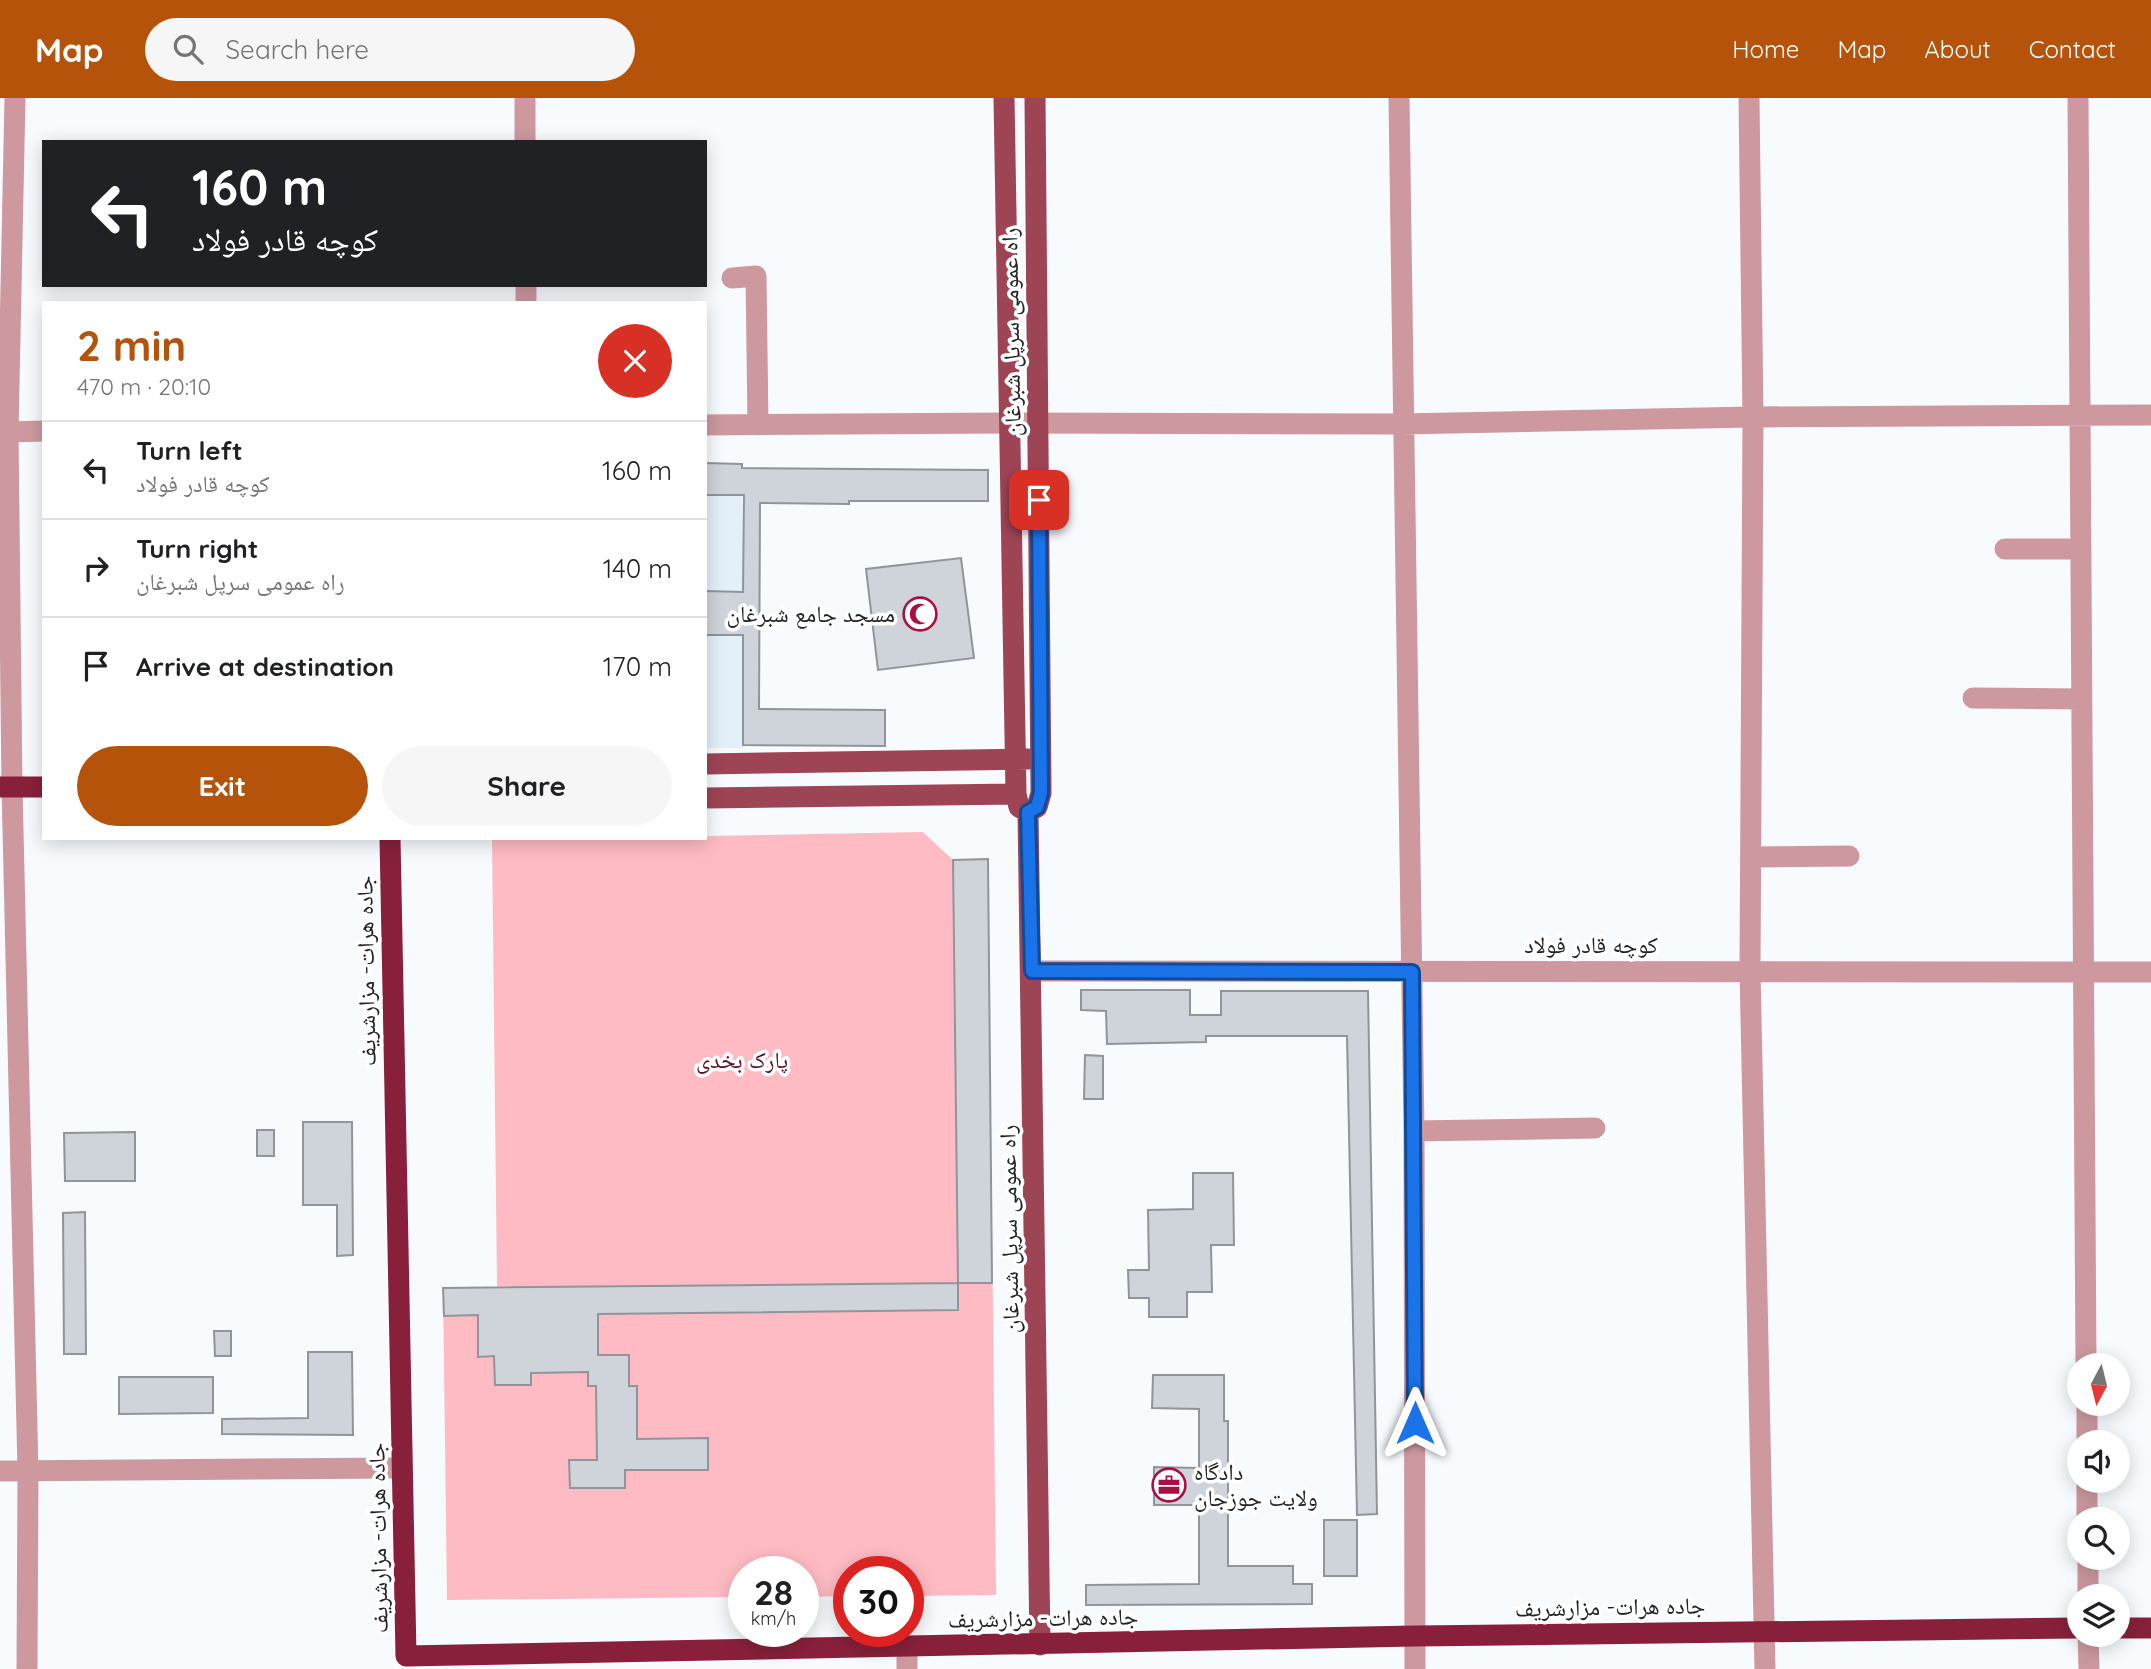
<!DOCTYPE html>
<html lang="en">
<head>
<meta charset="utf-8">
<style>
  body { margin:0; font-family:Quicksand,"Noto Naskh Arabic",sans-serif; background:#f6f6f6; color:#202124; height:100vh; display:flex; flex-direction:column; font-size:26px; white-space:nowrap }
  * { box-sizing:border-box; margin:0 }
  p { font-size:23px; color:#757577 }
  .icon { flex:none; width:38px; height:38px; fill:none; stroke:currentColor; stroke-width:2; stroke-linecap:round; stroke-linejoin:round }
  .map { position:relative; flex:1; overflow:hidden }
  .panel { position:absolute; left:42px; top:203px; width:665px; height:539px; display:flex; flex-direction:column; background:#fff; border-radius:0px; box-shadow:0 4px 18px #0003 }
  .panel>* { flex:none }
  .banner { position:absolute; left:42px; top:42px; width:665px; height:147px; border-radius:0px; box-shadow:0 4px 18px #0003; background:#202124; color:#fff; overflow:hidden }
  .needle { width:46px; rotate:187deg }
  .buttons { position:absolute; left:2067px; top:1255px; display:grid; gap:14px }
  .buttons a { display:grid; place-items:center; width:63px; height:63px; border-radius:50%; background:#fff; box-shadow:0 4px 18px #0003; font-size:35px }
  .speed { position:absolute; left:728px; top:1458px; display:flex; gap:14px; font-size:35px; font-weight:700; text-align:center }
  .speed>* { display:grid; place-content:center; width:91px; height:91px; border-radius:50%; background:#fff; box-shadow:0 4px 18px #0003; line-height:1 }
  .speed small { font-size:18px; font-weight:400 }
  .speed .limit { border:10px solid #d22; background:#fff; color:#111 }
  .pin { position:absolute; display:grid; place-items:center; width:60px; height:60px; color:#fff; margin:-30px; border-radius:14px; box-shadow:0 4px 10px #0006 }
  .me { position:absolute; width:77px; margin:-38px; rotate:0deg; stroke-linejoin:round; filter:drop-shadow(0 0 5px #0008) }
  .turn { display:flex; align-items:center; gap:24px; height:147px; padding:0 35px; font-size:32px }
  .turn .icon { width:91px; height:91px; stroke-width:2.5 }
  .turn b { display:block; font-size:49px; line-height:60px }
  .round { display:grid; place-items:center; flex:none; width:74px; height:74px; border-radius:37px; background:#f6f6f6 }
  .headline { display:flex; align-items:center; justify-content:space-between; height:119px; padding:0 35px }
  h1 { font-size:42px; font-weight:700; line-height:52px; color:#b45309 }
  .button { display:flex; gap:14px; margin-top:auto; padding:14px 35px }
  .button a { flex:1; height:80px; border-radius:42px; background:#b45309; color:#fff; font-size:28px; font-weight:700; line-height:80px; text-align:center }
  .button a+a { background:#f6f6f6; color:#202124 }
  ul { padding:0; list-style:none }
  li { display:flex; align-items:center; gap:21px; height:98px; padding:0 35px; border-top:2px solid #e0e0e0 }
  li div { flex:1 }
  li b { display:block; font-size:26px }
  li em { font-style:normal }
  header { display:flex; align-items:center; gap:42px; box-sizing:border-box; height:98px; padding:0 35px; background:#b45309; color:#fff }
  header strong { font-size:33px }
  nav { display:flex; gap:38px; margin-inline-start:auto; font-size:24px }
  .search { width:490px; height:63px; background:#f6f6f6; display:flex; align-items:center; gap:18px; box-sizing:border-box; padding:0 24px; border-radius:38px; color:#757577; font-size:26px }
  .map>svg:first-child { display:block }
  .built { fill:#e3f0fa }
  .green { fill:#febbc4 }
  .building { fill:#ced4d9; stroke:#8f959a; stroke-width:2 }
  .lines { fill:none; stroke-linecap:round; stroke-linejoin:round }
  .minor { stroke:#cd999f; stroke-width:21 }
  .major { stroke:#9d4455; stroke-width:21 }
  .highway { stroke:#89203b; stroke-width:21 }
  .route-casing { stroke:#114b97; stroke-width:18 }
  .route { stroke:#1a73e8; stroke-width:12 }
  .labels { text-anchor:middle; stroke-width:7; stroke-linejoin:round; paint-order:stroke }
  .street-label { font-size:23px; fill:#202224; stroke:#fff }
  .poi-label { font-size:23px; fill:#202224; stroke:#fff; text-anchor:end }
  .park-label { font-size:23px; fill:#5b0d23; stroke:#fff }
</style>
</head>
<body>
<header>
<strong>Map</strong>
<div class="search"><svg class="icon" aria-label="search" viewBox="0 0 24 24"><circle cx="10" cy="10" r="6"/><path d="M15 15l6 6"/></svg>Search here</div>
<nav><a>Home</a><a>Map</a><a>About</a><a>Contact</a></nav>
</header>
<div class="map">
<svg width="2151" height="1571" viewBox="0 0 2151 1571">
  <rect width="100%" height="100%" fill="#f7fbfe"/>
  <!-- built -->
  <path class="built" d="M705 397H742L745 650H705Z"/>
  <!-- green -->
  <path class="green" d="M923 734 953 762 988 761 996 1497 908 1498V1474H849V1498L803 1499V1474H744V1499L447 1502 443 1190 497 1189 492 741 705 740V738Z"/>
  <!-- building -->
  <path class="building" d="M705 365 742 366V370L988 372V403H849V406L760 405 759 611 885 612V648L743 647V537H705V493L743 494 744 397H705Z
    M961 460 974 560 878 572 866 471Z
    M988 761 992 1185H958L953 762Z
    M1081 892H1190V917H1221V893H1368L1377 1416 1357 1417 1347 938H1206V944L1107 946 1106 913 1081 912Z
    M1085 957 1103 958V1001H1084Z
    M303 1024H352L353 1157 337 1158V1107H303Z
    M257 1032H274V1058H257Z
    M135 1034V1083H65L64 1035Z
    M1193 1075H1233L1234 1147H1211L1212 1194H1187V1219H1149V1200H1129L1128 1172H1149L1148 1112 1193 1111Z
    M85 1114 86 1256H64L63 1115Z
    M958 1185V1212L598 1216V1257H629V1288H637V1341L708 1340V1372H625V1390H570L569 1362H597L596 1288H588V1274L531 1275V1287H495L494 1258 478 1259V1217L444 1218 443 1190Z
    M214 1233H231V1258H215Z
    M308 1254H352L353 1337 222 1336V1321L308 1320Z
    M1153 1277H1224V1323H1228V1468H1293V1486H1312V1506L1086 1507V1487L1199 1486V1407H1154V1369L1199 1370V1311L1152 1310Z
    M119 1279H213V1315L119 1316Z
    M1324 1422H1357V1478H1324Z"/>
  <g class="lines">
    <!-- minor -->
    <path class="minor" d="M15 0 8 334 12 689 28 1373 27 1571
      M525 0V44
      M1399 0 1414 1033 1415 1571
      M1749 0 1753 319 1750 873 1765 1571
      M2078 0 2086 1267
      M732 180 756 178 758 327
      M526 187V205
      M705 327 1008 325 1402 326 1753 319 2151 317
      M8 334 44 333
      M2005 451H2080
      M1973 600 2081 601
      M1751 759 1849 758
      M1032 873 2151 874
      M1414 1033 1595 1030
      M2087 1306V1344
      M0 1373 402 1370
      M2087 1382V1421
      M2088 1460V1498
      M2088 1536 2089 1571
      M907 1550V1571"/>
    <!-- major -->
    <path class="major" d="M1004 0 1016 696 1019 709 1028 714
      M705 666 1028 661
      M705 700 1016 696
      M1028 714 1040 1547
      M1028 714 1037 709 1041 695 1035 0"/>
    <!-- highway -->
    <path class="highway" d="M0 689H44
      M390 740 406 1558 1415 1538 2079 1530
      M2118 1530H2151"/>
  </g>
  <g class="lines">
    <defs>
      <path id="route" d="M1039 402 1041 695 1037 709 1028 714 1032 873 1412 874 1415 1325"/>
    </defs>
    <!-- route casing -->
    <use href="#route" class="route-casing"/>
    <!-- route -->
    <use href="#route" class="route"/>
  </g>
  <!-- icons -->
  <defs>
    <symbol id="mosque-ring" viewBox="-11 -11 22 22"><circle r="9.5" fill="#fff" stroke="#a71042" stroke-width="1.5"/><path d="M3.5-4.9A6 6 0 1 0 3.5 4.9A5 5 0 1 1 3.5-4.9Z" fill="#a71042"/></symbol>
    <symbol id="office-ring" viewBox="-11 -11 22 22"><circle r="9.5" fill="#fff" stroke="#a71042" stroke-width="1.5"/><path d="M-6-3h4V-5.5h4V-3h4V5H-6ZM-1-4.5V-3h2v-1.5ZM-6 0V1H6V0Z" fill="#a71042"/></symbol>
  </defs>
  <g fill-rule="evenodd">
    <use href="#mosque-ring" x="901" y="497" width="38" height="38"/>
    <use href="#office-ring" x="1150" y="1368" width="38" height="38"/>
  </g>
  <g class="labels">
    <!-- street labels -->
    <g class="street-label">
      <text transform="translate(1011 234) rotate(-91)" y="8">راه عمومی سرپل شبرغان</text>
      <text x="1591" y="855">کوچه قادر فولاد</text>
      <text transform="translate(366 873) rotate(-91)" y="8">جاده هرات- مزارشریف</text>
      <text transform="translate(1009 1131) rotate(-91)" y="8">راه عمومی سرپل شبرغان</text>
      <text transform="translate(378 1440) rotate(-91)" y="8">جاده هرات- مزارشریف</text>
      <text transform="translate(1610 1509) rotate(-1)" y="8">جاده هرات- مزارشریف</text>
      <text transform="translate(1043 1520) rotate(-1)" y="8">جاده هرات- مزارشریف</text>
    </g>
    <!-- poi labels -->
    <g class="poi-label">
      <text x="895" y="524">مسجد جامع شبرغان</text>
      <text x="1194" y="1382" text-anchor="start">دادگاه<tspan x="1194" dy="26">ولایت جوزجان</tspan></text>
    </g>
    <!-- park labels -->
    <g class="park-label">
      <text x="742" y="970">پارک بخدی</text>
    </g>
  </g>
</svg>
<div class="buttons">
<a><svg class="needle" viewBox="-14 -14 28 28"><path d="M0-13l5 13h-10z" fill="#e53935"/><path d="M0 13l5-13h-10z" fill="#757577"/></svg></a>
<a><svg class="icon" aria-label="sound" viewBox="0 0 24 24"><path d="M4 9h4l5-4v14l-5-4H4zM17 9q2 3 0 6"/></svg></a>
<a><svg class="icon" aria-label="search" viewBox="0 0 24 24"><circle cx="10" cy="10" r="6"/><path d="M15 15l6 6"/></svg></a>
<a><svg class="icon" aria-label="layers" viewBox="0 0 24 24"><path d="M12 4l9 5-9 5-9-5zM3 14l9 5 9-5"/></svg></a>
</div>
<div class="speed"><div>28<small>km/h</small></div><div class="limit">30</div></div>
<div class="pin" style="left:1039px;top:402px;background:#d93025"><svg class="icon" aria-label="arrive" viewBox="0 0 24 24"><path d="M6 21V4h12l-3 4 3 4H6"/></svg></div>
<svg class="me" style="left:1415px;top:1325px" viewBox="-20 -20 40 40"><path d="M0-17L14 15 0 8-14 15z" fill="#1a73e8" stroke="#fff" stroke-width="4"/></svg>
<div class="banner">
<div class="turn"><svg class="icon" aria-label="left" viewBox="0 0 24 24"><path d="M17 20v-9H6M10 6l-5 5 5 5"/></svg><div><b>160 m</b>کوچه قادر فولاد</div></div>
</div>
<section class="panel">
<div class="headline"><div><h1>2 min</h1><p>470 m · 20:10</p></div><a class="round" style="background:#d93025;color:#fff"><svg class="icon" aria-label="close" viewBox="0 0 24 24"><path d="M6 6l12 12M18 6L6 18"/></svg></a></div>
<ul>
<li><svg class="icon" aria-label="left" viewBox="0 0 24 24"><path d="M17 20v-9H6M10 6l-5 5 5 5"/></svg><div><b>Turn left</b><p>کوچه قادر فولاد</p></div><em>160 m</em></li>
<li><svg class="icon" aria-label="right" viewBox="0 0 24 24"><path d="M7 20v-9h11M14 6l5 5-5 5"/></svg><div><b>Turn right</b><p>راه عمومی سرپل شبرغان</p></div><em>140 m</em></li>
<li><svg class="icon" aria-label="arrive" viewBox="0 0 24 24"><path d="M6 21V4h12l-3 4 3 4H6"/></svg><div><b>Arrive at destination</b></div><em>170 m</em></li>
</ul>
<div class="button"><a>Exit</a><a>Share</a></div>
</section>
</div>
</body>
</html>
